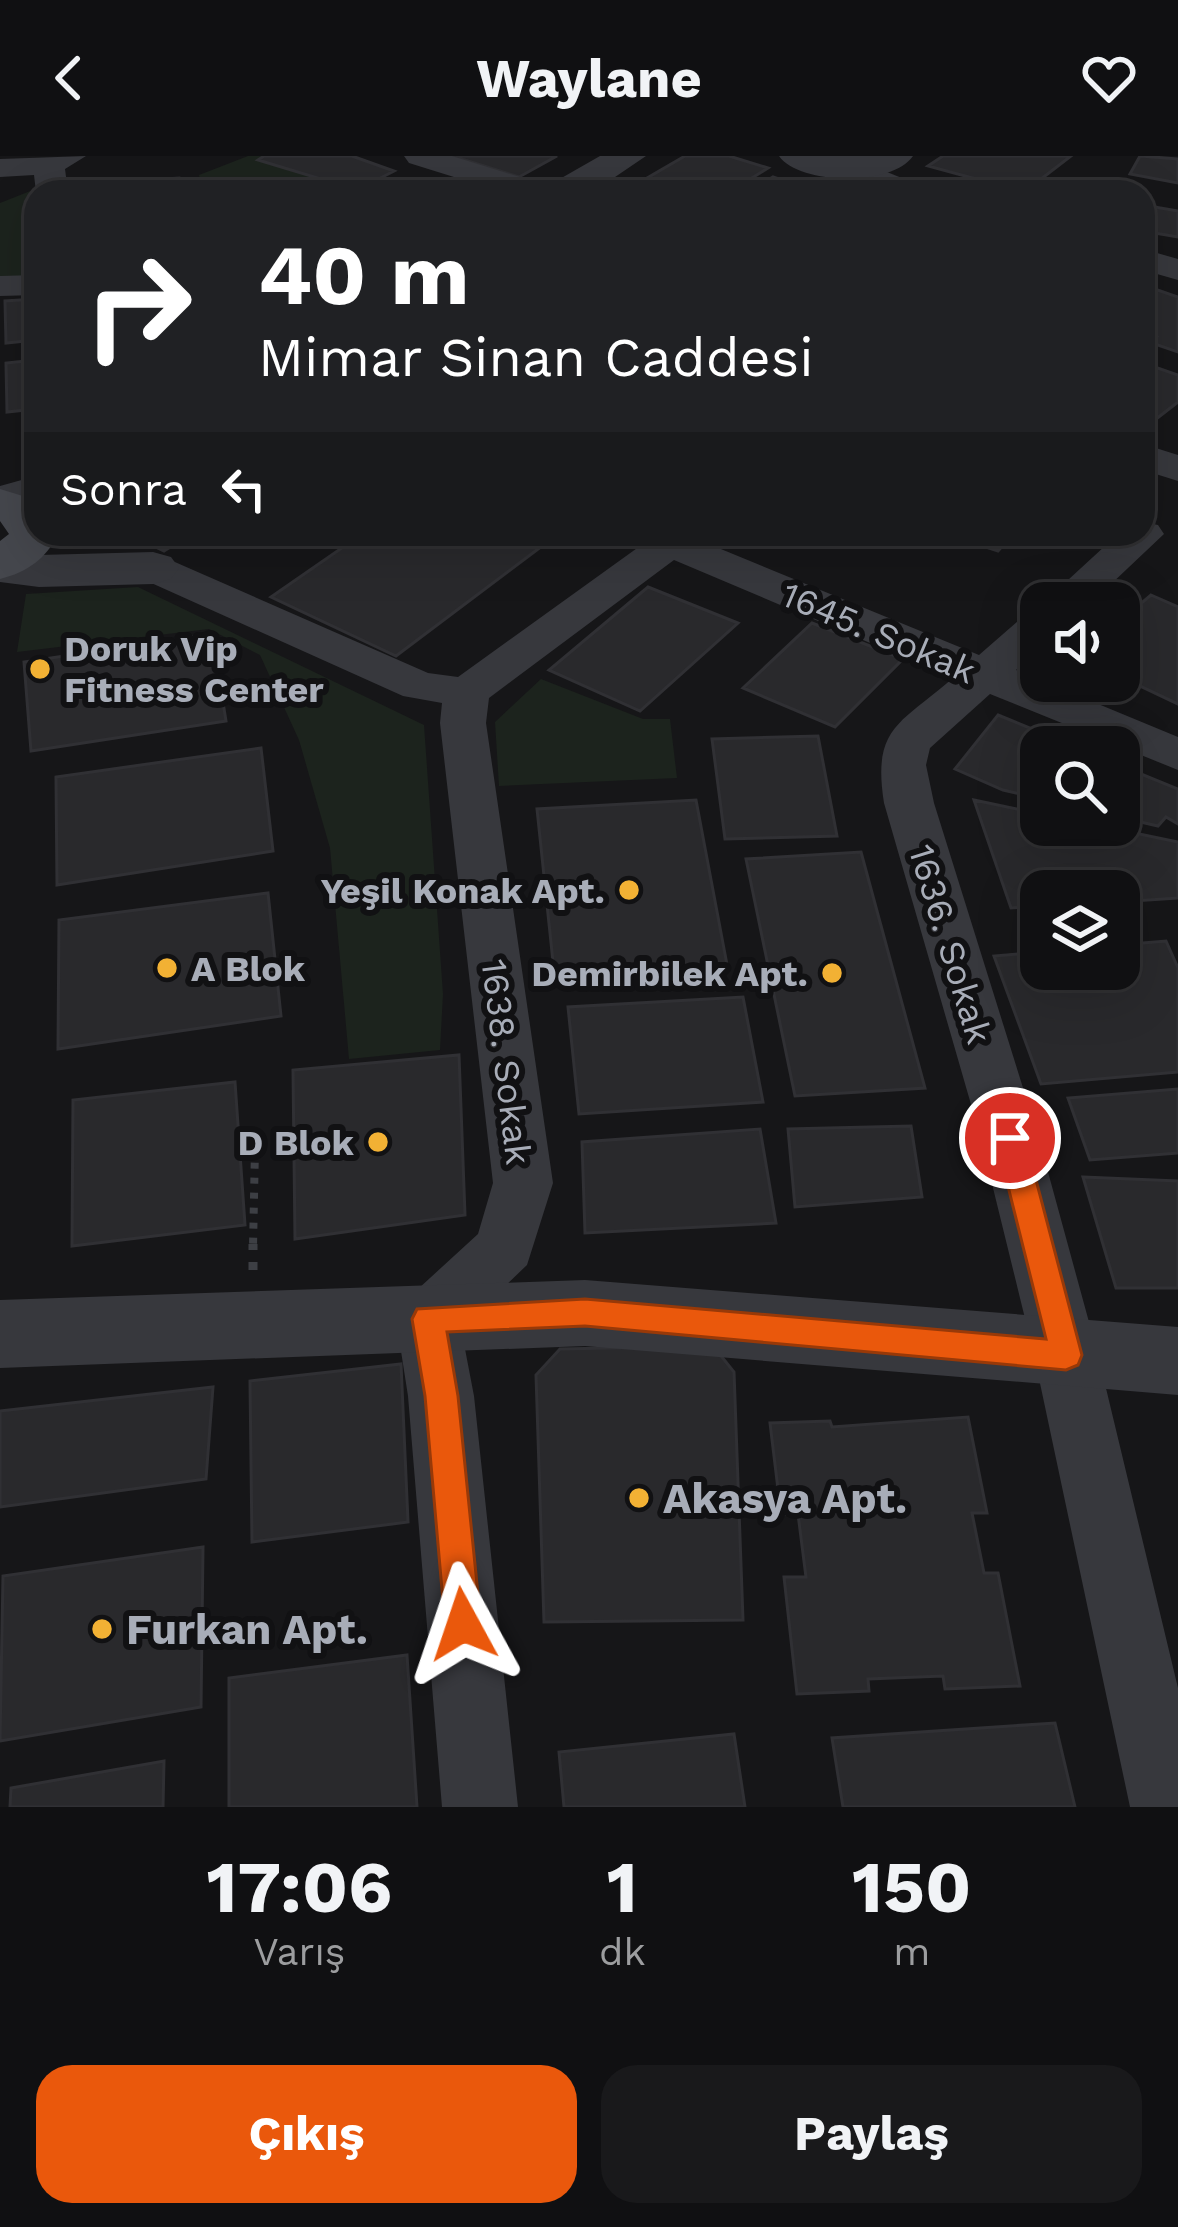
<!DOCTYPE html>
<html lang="tr">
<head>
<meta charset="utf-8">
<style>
  body { margin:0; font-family:"Work Sans",sans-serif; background:#19191b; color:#f1f3f6; height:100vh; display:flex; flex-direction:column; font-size:45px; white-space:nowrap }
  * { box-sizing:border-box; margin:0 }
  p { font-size:39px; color:#9c9d9f }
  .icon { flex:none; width:66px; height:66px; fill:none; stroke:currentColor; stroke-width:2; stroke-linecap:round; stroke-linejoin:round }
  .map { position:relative; height:1651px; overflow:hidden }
  .drawer { display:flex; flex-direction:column; background:#101012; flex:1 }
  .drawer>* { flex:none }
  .top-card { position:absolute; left:24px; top:24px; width:1131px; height:366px; border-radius:36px; box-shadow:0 12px 48px #0002,0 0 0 3px #303032; background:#202124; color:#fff; overflow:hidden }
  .buttons { position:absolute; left:1020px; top:426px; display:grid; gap:24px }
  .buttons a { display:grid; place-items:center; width:120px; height:120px; border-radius:24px; background:#101012; box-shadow:0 12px 48px #0002,0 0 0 3px #303032; font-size:60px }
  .pin { position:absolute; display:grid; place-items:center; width:102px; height:102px; color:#fff; margin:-51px; border:6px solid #fff; border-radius:50%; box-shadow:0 3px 12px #0007 }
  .me { position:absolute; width:132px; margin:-66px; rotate:355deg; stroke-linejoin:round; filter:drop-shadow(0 0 9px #0008) }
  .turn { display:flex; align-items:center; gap:42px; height:252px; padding:0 36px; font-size:54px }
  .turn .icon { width:156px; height:156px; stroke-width:2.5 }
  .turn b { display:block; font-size:84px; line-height:102px }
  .then { display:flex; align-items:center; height:114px; padding:0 36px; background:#0003; gap:24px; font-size:45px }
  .eta { display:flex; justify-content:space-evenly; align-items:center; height:204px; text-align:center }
  .eta b { font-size:72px; font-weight:700; line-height:84px }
  .primary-button { display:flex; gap:24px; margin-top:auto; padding:24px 36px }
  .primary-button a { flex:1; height:138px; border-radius:36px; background:#ea580c; color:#fff; font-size:48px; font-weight:700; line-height:138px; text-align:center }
  .primary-button a+a { background:#19191b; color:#f1f3f6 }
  header { display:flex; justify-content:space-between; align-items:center; height:156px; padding:0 36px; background:#101012; font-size:54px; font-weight:700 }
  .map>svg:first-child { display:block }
  .green { fill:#1c231d }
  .building { fill:#29292c; stroke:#303034; stroke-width:3 }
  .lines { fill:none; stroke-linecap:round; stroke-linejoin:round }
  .path-far1 { stroke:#3d3f44; stroke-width:8; stroke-dasharray:6 9; stroke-linecap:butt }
  .path { stroke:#3d3f44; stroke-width:9; stroke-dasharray:8 12; stroke-linecap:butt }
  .minor { fill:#37383d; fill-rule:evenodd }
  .tertiary { fill:#37383d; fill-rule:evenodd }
  .secondary { fill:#45474d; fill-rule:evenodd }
  .route { fill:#ea580c; stroke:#983908; stroke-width:3 }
  .poi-dot { fill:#f2b134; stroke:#111113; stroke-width:4.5 }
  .labels { text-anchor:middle; stroke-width:12; stroke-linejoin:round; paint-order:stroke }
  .street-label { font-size:36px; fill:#a8adb8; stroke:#111113 }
  .poi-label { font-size:36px; font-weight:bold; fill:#a8adb8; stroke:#111113; text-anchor:end }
  .near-poi-label { font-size:42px; font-weight:bold; fill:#a8adb8; stroke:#111113; text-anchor:start }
</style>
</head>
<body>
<header><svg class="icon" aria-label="back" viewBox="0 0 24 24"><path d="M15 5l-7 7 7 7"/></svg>Waylane<svg class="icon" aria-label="heart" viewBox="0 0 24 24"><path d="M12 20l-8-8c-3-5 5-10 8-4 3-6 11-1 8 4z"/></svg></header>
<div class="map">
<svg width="1178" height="1651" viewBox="0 0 1178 1651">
  <rect width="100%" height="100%" fill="#161618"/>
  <!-- green -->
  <path class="green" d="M248 0H276L397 36H203L199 19Z
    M43 30 36 36V119L0 122V47Z
    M138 431 424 569 443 838 440 894 349 903 330 692 299 584 260 499 209 473 17 496 26 438Z
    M541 523 643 563H670L677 622 499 630 495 566Z"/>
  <!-- building -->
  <path class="building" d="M264 0H352L394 15 357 34 258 4Z
    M452 0H557L519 21Z
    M685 0H729L768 12 729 36H623Z
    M943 0H1071L1024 36 928 10Z
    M1140 0 1178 3V27L1130 18Z
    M773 21 818 36H749Z
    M179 22 181 36H119L118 26Z
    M1143 49 1178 55V81L1143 75Z
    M1143 129 1178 141V196L1149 186 1156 181 1143 177Z
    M36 143V184L6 187 5 145Z
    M36 204V253L7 256 6 207Z
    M1143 207 1178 219V246L1147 270 1143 269Z
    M129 378H191L164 395Z
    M362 378H547L554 381 396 500 271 441Z
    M946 378H1013L998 395Z
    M648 431 738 467 640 555 549 514Z
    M1151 439 1178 451V548L1119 520V466Z
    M812 467 903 503 835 571 743 532Z
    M212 478 226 565 31 595 24 506Z
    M998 559 1076 591H1041V643L1003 634 955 613Z
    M818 580 837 680 725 683 712 583Z
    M261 592 273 695 57 729 56 621Z
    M1119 609 1178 633V668L1166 661 1158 670 1119 661Z
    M696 644 728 814 555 825 537 653Z
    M974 644 1041 658V669H1096L1178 686V742L1119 746V735H1041V750L1011 752Z
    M861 696 925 932 795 940 746 703Z
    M268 737 281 860 58 893 59 764Z
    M1166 785 1178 812V916L1041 928 994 800 1041 796V813H1119V789Z
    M743 841 763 946 579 958 568 851Z
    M459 899 465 1059 295 1083 293 914Z
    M235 926 245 1069 72 1090 73 944Z
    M1178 933V997L1090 1004 1068 942Z
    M911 970 922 1041 795 1051 788 973Z
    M760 973 776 1067 585 1077 582 986Z
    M1083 1021 1178 1025V1132H1116Z
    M713 1190 734 1216 743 1464 544 1466 536 1219 560 1193Z
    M401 1208 408 1366 252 1386 250 1225Z
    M213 1231 206 1323 0 1351V1255Z
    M968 1261 987 1357H972L984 1417H998L1020 1530 945 1533 943 1520 868 1523 869 1535 797 1538 784 1421H806L798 1358H781L770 1267 830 1265 832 1271Z
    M203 1391 201 1551 0 1585 3 1420Z
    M407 1499 417 1651H229V1522Z
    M1055 1567 1075 1651H843L832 1582Z
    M734 1578 745 1651H564L559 1596Z
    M164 1605 163 1651H10L11 1632Z"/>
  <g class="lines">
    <!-- path-far1 -->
    <path class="path-far1" d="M240 995 255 992 253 1091"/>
    <!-- path -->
    <path class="path" d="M253 1114V1088"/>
    <!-- minor -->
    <path class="minor" d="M86 0 65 13 68 36H36L34 19 0 21V3Z
      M404 0H452L546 29 551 36H502L409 7Z
      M855 3 919 29 924 36C894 36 861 37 839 12Z
      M1143 93 1178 103V124L1143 114Z
      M36 119V139L0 140V120Z
      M1143 288 1178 299V325L1143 314Z
      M1143 366 1158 369 1164 378 1091 447H1043L1118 378H1143Z
      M627 378H704L699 384 979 499 1025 459 1041 455V491L1016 514 1178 581V614L990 538 930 592 926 609 934 647 1039 983 1098 1199 1178 1532V1651H1130L1034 1199 981 983 884 647C872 571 900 568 953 522L674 404 489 542 486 567 553 1027 527 1109 461 1172 474 1240 518 1651H442L408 1240 396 1163 406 1144 478 1078 493 1027 440 567 442 547 403 540 138 421 132 412 138 403 153 399 168 403 428 517 458 521 640 390Z"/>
    <!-- tertiary -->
    <path class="tertiary" d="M600 0H646L593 36H545L551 28Z
      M779 0H913C892 31 799 29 779 0Z
      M36 320V350L0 360V330Z
      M0 394 39 399 153 396 171 401 179 412 171 423 153 428 39 431 0 426Z
      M585 1124 1178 1171V1239L585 1190 0 1212V1144Z"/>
    <!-- secondary -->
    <path class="secondary" d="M0 333 36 344V378H59C45 403 28 416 0 423V385L9 378 0 365Z"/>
  </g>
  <!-- route -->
  <path class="route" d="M1010 971 1021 974 1025 982 1082 1199 1078 1209 1066 1214 585 1170 447 1176 458 1240 481 1468 476 1481 463 1486 450 1481 445 1468 425 1240 412 1163 417 1153 585 1143 1046 1183 996 982 1000 974Z"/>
  <!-- markers -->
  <g class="poi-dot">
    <circle cx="40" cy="513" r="12"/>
    <circle cx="629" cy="734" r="12"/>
    <circle cx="167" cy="812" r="12"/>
    <circle cx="832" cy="817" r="12"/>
    <circle cx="378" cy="986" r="12"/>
    <circle cx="639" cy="1342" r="12"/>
    <circle cx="102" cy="1473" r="12"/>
  </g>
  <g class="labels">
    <!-- street labels -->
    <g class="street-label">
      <text transform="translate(879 476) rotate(23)" y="13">1645. Sokak</text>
      <text transform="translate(951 788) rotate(73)" y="13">1636. Sokak</text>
      <text transform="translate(507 906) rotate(83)" y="13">1638. Sokak</text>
    </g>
    <!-- poi labels -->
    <g class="poi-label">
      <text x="64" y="505" text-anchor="start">Doruk Vip<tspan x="64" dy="41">Fitness Center</tspan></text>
      <text x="605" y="747">Yeşil Konak Apt.</text>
      <text x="191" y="825" text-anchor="start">A Blok</text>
      <text x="808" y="830">Demirbilek Apt.</text>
      <text x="354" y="999">D Blok</text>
    </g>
    <!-- near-poi labels -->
    <g class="near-poi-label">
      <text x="663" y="1357">Akasya Apt.</text>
      <text x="126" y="1488">Furkan Apt.</text>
    </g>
  </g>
</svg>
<div class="buttons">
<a><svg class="icon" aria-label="sound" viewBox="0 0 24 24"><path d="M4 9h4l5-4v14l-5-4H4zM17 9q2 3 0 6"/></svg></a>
<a><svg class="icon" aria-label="search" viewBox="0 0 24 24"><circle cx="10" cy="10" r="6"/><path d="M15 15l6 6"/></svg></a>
<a><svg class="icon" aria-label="layers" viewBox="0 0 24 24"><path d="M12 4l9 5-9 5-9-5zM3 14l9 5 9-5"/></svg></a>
</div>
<div class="pin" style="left:1010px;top:982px;background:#d93025"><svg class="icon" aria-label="arrive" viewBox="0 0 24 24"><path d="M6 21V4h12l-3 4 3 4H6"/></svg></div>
<svg class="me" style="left:463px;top:1468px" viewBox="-20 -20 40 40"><path d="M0-17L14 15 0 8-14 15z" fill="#ea580c" stroke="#fff" stroke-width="4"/></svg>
<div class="top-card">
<div class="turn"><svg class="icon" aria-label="right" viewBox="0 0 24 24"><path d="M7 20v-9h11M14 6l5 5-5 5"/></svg><div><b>40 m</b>Mimar Sinan Caddesi</div></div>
<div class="then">Sonra<svg class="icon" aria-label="left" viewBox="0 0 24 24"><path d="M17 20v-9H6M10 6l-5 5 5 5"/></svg></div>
</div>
</div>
<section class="drawer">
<div class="eta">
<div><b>17:06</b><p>Varış</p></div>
<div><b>1</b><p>dk</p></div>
<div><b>150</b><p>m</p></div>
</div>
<div class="primary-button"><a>Çıkış</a><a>Paylaş</a></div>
</section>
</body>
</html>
